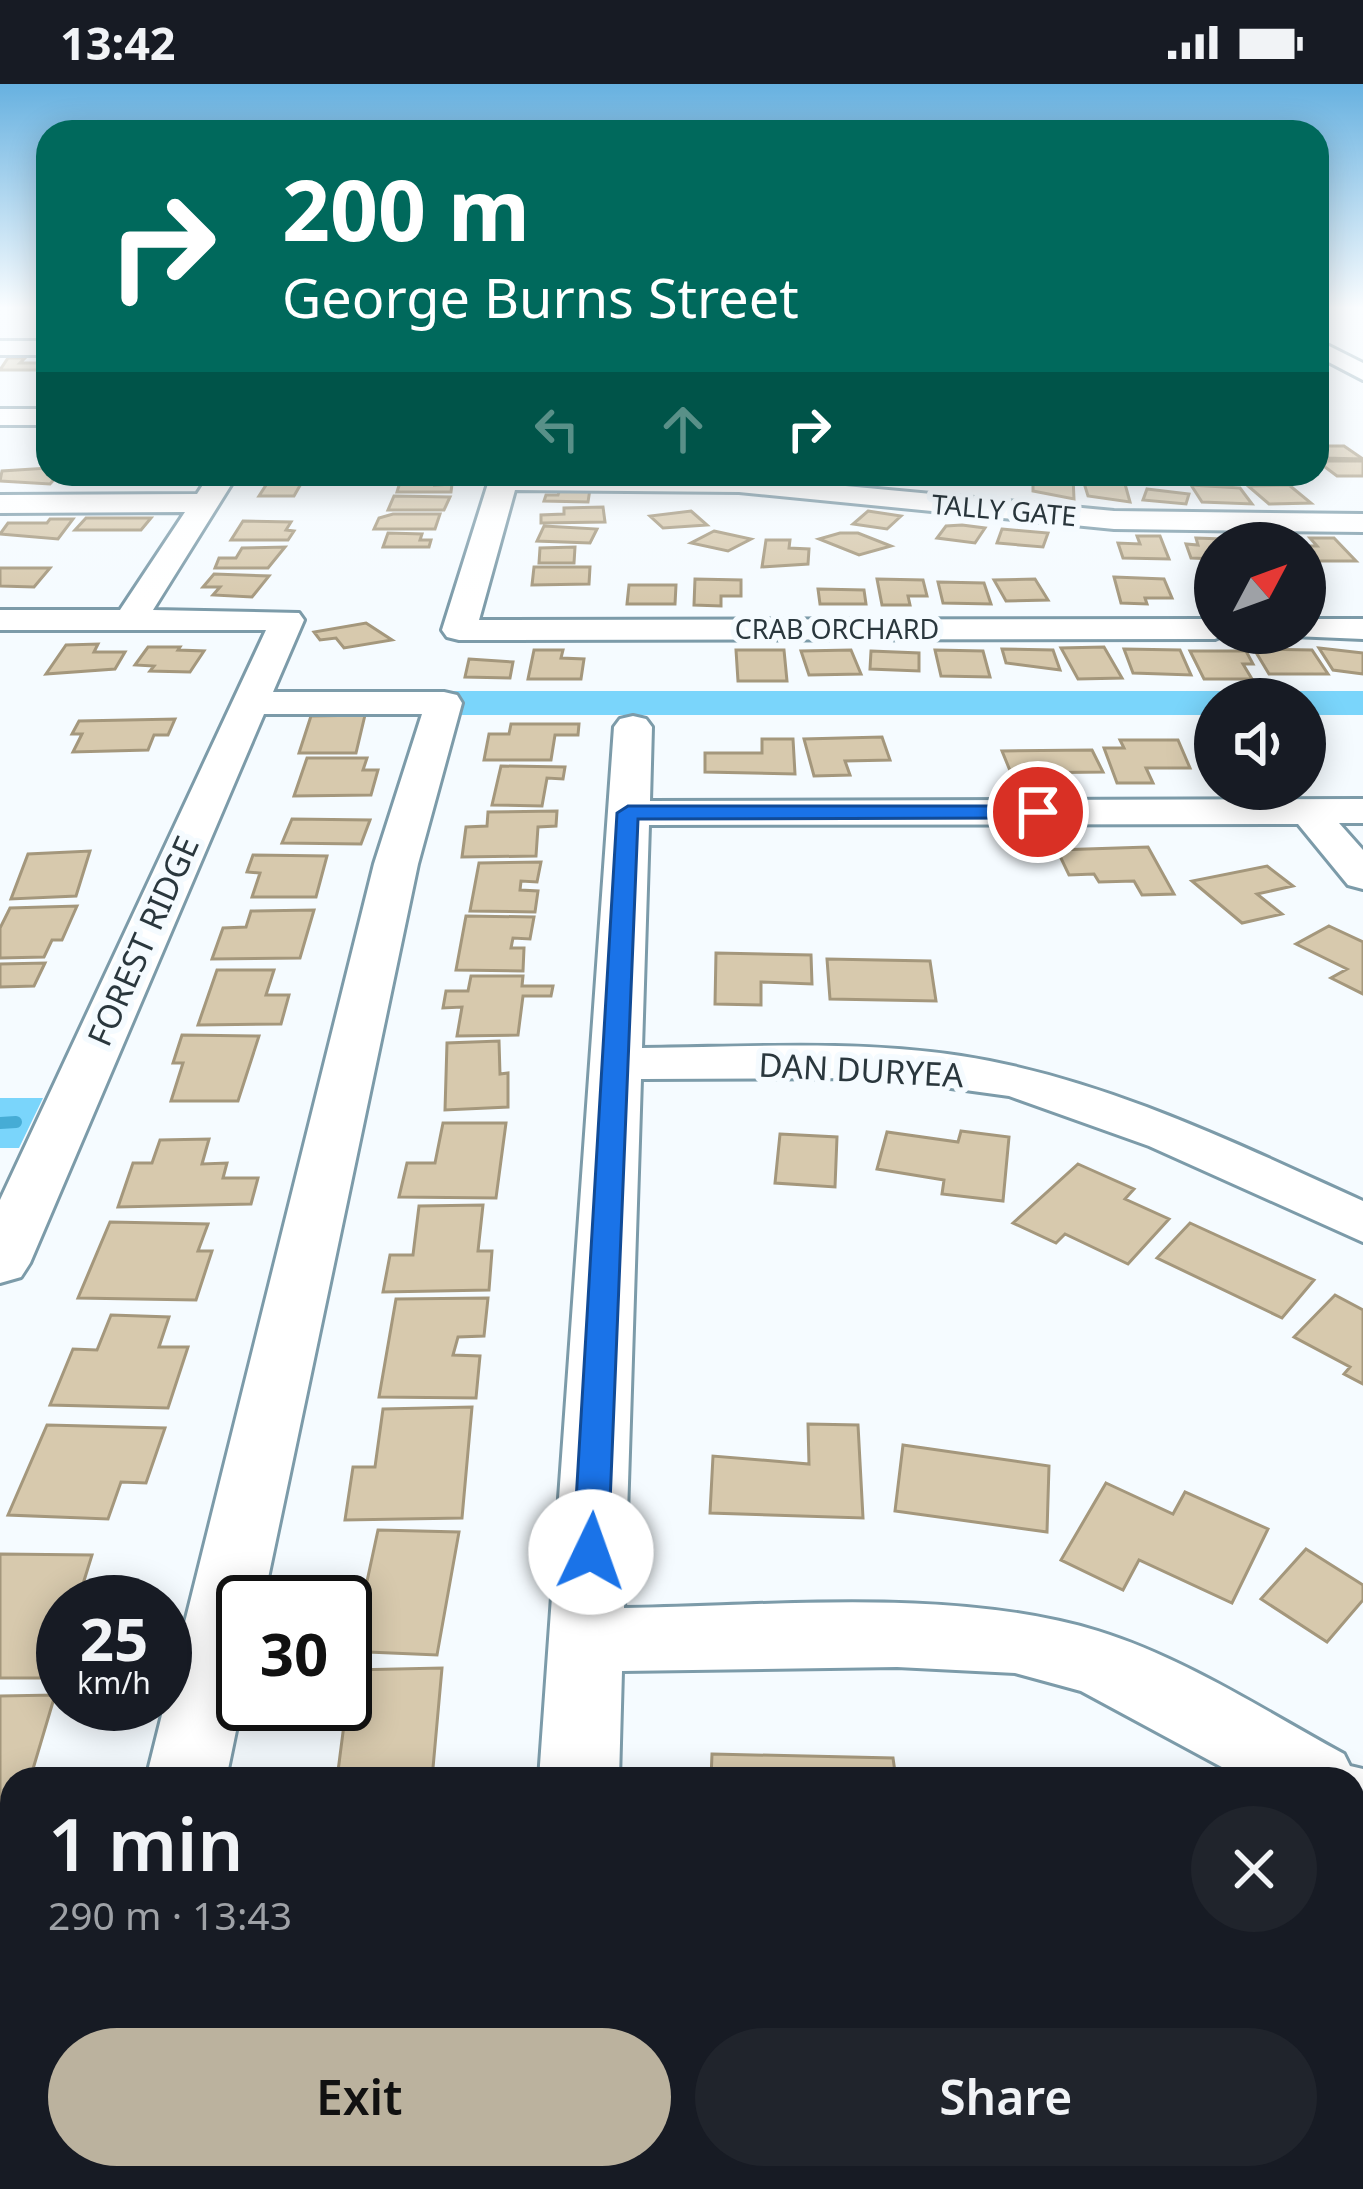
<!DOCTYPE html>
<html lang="en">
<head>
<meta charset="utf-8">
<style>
  body { margin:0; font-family:"Noto Sans",sans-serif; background:#20242c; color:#f1f3f6; height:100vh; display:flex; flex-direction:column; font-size:45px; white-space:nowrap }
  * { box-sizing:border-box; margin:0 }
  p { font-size:39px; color:#9ea1a6 }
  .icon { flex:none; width:66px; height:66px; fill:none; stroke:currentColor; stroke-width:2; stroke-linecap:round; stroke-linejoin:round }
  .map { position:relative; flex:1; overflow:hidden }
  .panel { position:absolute; left:0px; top:1683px; width:1365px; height:423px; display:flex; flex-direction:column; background:#171b24; border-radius:36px 36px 0 0; box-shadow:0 6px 30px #0003 }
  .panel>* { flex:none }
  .banner { position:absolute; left:36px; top:36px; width:1293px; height:366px; border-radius:36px; box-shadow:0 6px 30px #0003; background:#00695c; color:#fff; overflow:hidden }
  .needle { width:78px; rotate:49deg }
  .controls { position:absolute; left:1194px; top:438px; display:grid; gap:24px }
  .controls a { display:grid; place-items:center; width:132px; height:132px; border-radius:50%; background:#171b24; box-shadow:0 6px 30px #0003; font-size:60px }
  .speed { position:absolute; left:36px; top:1491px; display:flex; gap:24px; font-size:60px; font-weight:700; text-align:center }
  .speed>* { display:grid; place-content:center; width:156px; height:156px; border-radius:50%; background:#171b24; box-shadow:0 6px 30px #0003; line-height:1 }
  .speed small { font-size:30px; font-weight:400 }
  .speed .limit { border:6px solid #111; border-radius:18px; background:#fff; color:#111 }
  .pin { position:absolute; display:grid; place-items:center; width:102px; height:102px; color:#fff; margin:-51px; border:6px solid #fff; border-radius:50%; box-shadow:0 3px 12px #0007 }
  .me { position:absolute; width:132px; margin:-66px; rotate:3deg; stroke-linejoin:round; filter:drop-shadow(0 0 9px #0008) }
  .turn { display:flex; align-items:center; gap:42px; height:252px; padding:0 48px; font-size:54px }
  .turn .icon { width:156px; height:156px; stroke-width:2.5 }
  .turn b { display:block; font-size:84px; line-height:102px }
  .lanes { display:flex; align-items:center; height:114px; padding:0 48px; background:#0003; justify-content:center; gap:60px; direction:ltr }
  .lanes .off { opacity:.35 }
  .round { display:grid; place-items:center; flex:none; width:126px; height:126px; border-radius:63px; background:#20242c }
  .overview { display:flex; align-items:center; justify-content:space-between; height:204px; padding:0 48px }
  h1 { font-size:72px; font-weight:600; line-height:90px }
  .button { display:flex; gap:24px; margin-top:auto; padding:24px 48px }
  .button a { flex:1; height:138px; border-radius:72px; background:#bbb29e; color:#111; font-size:48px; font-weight:600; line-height:138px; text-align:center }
  .button a+a { background:#20242c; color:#f1f3f6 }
  .status { display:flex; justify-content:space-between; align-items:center; height:84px; padding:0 60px; background:#171b24; direction:ltr }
  .status svg { height:33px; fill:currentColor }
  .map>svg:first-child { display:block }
  .green { fill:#7ad5fb }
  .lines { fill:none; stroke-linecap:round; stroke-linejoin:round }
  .stream { stroke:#46acd5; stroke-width:12 }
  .building { fill:#d7c9ad; stroke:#a4977c; stroke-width:3 }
  .minor-casing { stroke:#7c9ba9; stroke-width:6 }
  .minor { fill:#fff; fill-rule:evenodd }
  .route { fill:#1a73e8; stroke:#114b97; stroke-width:3 }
  .labels { text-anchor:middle; stroke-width:12; stroke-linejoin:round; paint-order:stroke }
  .far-street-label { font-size:27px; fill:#2a373d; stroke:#f5fbff }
  .street-label { font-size:33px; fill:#2a373d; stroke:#f5fbff }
</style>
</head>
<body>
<div class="status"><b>13:42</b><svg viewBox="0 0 49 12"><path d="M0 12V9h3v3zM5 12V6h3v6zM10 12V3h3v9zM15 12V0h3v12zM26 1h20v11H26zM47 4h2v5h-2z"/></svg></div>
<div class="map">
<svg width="1363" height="2105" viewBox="0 0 1363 2105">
  <rect width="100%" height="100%" fill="#f5fbff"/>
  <!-- green -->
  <path class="green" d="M442 607H1363V631H1305V615H1215V631H434Z
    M0 1014H43L19 1064H0Z"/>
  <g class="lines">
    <!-- stream -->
    <path class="stream" d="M0 1039 16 1038"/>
  </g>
  <!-- building -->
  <path class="building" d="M8 274H25L20 279H48L40 286H0Z
    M1317 362H1344L1363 375 1324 374Z
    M1317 377H1363V392H1337Z
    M48 384V390H59L50 400 0 397 2 387Z
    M132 390H193L188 399 125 400Z
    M1033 391 1073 393 1074 415 1033 407Z
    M401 395H437L435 401 452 400 451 408H397Z
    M268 398H302L294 412H259Z
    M1084 399 1125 400 1130 418 1088 412Z
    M1191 401 1240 404 1252 420 1202 418Z
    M1289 401 1311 419 1269 420 1248 402Z
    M560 405H590L588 418 544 417 546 411H558Z
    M1147 405 1189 410 1186 420 1143 416Z
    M394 412 450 413 444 426H388Z
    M603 423 605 438 541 439V431L564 430V424Z
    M691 427 707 441 663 444 650 432Z
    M868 427 901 432 887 445 853 440Z
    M393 430H440L435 445H374L379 434Z
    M86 434H151L141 446H75Z
    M50 435H73L58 455 0 450 8 439H47Z
    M243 437 291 438 286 446 294 447 288 456H231Z
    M962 441 985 444 975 459 937 454 946 442Z
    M544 442 597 445 590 459 537 457Z
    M1002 445 1048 449 1043 463 997 459Z
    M714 447 751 455 728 467 691 459Z
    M388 449 422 450 420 456H431L429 463H383Z
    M840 449H858L891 462 859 471 819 455Z
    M1137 452H1160L1169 475 1123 474 1118 459 1140 460Z
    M1196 454 1222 455 1223 459H1215V475L1191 474 1186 460 1198 461Z
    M1310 454H1334L1356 477H1309L1305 462H1317Z
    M766 456H790L789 464 809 465 808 480 762 483Z
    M285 463 268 484H215L219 474H236L242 464Z
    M575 463 574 479H539L540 464Z
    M534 483H590L589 500 532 501Z
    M0 484H50L34 503 0 502Z
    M214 490 269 492 252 513 213 511 220 503H203Z
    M1114 493 1164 495 1172 514H1145L1147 520 1121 519Z
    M695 495 741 496V512H721V522L694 521Z
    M877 495 923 496 927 512H908L910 521H882Z
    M1035 495 1048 516 1006 517 994 496Z
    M938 498 984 499 991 520 943 519Z
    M629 501H676L675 520H627Z
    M818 505 864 506 866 520H820Z
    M366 539 392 556 344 564 336 554 320 556 314 548Z
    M98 560 94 568H125L115 585 46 590 66 561Z
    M148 563H180L178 566 204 567 190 588 150 587 154 582 135 581Z
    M1104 563 1122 594 1078 595 1061 564Z
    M1319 564 1363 569V590L1333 586Z
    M1002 565 1053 566 1060 586 1006 579Z
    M1124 565 1180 566 1191 591 1133 589Z
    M1254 565 1312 566 1328 590H1269Z
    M534 566H563L561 574 584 575 581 595H528Z
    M736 566H784L787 597H738Z
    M851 566 861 590 809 591 801 567Z
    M935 566 983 567 990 593 941 592Z
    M871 567 919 569V587L870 585Z
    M1190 567H1246L1253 580H1243L1252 595H1204Z
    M469 575 513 578 510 594 465 593Z
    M365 631 356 669H299L311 632Z
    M175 635 168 651H154L148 666 73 668 82 650H72L79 637Z
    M511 640H579L578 651H555L551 676H484L489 650H509Z
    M882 653 890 676 845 677 850 691 814 692 804 655Z
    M762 655H793L795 690 705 688V669H762Z
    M1120 656H1178L1190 684H1146L1153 699H1117L1104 664H1124Z
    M1092 666 1103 688 1011 689 1002 667Z
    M307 674H367L363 686H378L371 711 294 712Z
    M501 682 565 683 563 695 547 694 542 722 492 721Z
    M557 727 556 742 538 743 536 772 462 773 466 743 487 742 488 728Z
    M292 735 370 736 361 760 282 759Z
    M1148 763 1174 810 1142 811 1134 797 1099 798 1094 790 1069 791 1057 766Z
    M90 767 76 812 11 815 28 770Z
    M253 771 327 772 316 813H252L260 789 247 788Z
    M541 778 537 798 521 797 520 806 538 807 535 828 470 827 479 779Z
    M1267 782 1293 802 1257 810 1282 830 1242 839 1192 797Z
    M77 822 62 856H52L44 873 0 874V844L10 824Z
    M314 826 300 874 212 875 223 844 246 843 251 827Z
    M466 832 534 833 530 855 513 854 511 864H524L523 887 456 886Z
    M1329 842 1363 858V910L1331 894 1347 885 1296 860Z
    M716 869 811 871 812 900 761 898V921L715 920Z
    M827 875 930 877 936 917 830 915Z
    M45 879 34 902 0 903V880Z
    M217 886H274L266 911H289L281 940 198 941Z
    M471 892H523L522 902H553L551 912H523L518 951 457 952 462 923 443 924 446 907H468Z
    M182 951 259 952 238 1017H171L183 979H173Z
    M499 957 500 990 508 989V1023L445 1026 447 959Z
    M443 1039H506L496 1114 399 1113 407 1079H435Z
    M961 1047 1009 1053 1003 1117 942 1110 944 1096 877 1085 887 1048 958 1058Z
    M780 1050 837 1053 835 1103 775 1099Z
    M209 1055 202 1080 227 1079 223 1094H258L251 1120 118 1123 133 1079H152L160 1056Z
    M1078 1080 1134 1105 1125 1115 1169 1135 1128 1180 1065 1150 1056 1159 1013 1139Z
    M483 1121 478 1167H492L489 1206 383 1208 390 1171H413L419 1122Z
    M110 1138 208 1140 198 1167H212L196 1216 78 1214Z
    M1190 1139 1314 1196 1282 1234 1157 1174Z
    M1335 1211 1363 1226V1300L1344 1290 1350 1283 1294 1253Z
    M488 1214 484 1252 458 1253 453 1271 480 1272 476 1314 379 1313 396 1215Z
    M111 1231 169 1233 159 1263H188L168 1324 50 1321 73 1265 97 1266Z
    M472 1323 462 1434 345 1436 353 1383H375L383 1325Z
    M808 1340 858 1341 863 1434 710 1429 713 1372 809 1380Z
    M47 1341 165 1344 146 1399 121 1398 108 1435 8 1431Z
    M903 1361 1049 1382 1047 1448 895 1427Z
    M1106 1399 1173 1430 1185 1408 1268 1445 1232 1519 1139 1476 1123 1506 1061 1476Z
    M378 1446 459 1448 437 1571 345 1567V1518H322L323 1514 363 1516Z
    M1306 1465 1363 1501V1516L1327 1558 1261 1515Z
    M0 1470 92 1471 83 1500 133 1498 128 1518H63V1594H0Z
    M442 1584 432 1695H337L351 1586Z
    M55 1611 30 1695H12V1768H0V1612Z
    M712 1670 893 1674 896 1695H711Z
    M1353 1878 1363 1885V2011L1353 2029Z
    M236 2094H381L379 2105H234Z
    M840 2097H917L918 2105H840Z"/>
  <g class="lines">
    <defs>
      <path id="minor" d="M1317 256 1363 279V296L1317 272Z
        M0 257H48V271H0Z
        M0 325H48V341H0Z
        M210 390H230L234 396 153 526 299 529 304 536 273 608H444L457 611 462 619 418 780 263 1518H243V1613L226 1695H146L374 780 422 630H264L30 1179 21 1193 0 1199V1116L266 546H0V526H120L185 428 0 429V411L197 410Z
        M491 390 739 392 1114 427 1363 430V448L1114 445 739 408 515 406 479 536 1215 535V549H1229L1215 555 459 556 447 553 442 546Z
        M1305 535H1363V555L1293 552 1291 549H1305Z
        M633 632 646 635 652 643 650 717 1363 715V739H1339L1363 766V805L1348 801 1298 740 649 741 642 964C748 963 855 956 961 972 1103 994 1233 1058 1363 1117V1158L1149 1062 1009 1012 878 994 641 995 624 1524C776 1522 952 1503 1098 1547 1185 1574 1265 1627 1344 1670L1350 1682 1363 1685V1762L1353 1758V1695H1244L1081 1607 1015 1589 897 1583 622 1587 619 1695H539L614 643 620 635Z
        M47 2094H143L140 2105H44Z
        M512 2094H608V2105H512Z"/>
    </defs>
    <!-- minor casing -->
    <use href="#minor" class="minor-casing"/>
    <!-- minor -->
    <use href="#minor" class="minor"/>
  </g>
  <!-- sky -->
  <linearGradient id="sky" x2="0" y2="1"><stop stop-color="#67b1e0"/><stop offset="0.43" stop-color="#fafdff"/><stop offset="1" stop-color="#fafdff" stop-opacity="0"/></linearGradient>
  <rect width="1363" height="520" fill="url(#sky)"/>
  <!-- route -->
  <path class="route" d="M628 722H1038L1048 728 1038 734 638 735 608 1468 603 1478 591 1482 578 1478 573 1468 617 729Z"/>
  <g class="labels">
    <!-- far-street labels -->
    <g class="far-street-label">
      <text transform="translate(1004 427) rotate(5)" y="9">TALLY GATE</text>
      <text x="837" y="555">CRAB ORCHARD</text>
    </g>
    <!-- street labels -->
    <g class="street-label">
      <text transform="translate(143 857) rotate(-66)" y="12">FOREST RIDGE</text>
      <text transform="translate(861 986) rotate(3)" y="12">DAN DURYEA</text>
    </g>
  </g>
</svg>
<div class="controls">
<a><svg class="needle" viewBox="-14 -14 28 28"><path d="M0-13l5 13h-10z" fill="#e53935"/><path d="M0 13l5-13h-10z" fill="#9ea1a6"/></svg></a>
<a><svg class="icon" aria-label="sound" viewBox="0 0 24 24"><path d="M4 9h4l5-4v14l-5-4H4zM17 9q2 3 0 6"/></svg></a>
</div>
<div class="speed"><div>25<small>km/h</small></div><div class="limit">30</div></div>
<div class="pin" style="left:1038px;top:728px;background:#d93025"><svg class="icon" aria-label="arrive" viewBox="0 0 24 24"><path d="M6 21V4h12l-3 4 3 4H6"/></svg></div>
<svg class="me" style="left:591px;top:1468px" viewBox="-20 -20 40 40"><circle r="19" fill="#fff"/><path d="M0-13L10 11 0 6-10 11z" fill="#1a73e8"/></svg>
<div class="banner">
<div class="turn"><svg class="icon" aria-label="right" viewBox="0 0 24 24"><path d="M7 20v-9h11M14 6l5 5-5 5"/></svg><div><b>200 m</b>George Burns Street</div></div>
<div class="lanes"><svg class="icon off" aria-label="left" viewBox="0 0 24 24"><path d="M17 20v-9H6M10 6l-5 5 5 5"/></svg><svg class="icon off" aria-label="ahead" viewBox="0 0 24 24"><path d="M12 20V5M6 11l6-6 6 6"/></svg><svg class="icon" aria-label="right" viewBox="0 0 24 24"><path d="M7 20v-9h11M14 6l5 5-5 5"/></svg></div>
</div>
<section class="panel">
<div class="overview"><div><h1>1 min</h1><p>290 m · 13:43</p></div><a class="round"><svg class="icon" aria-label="close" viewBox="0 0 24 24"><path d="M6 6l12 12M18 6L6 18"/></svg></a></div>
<div class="button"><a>Exit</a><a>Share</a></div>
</section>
</div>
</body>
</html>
